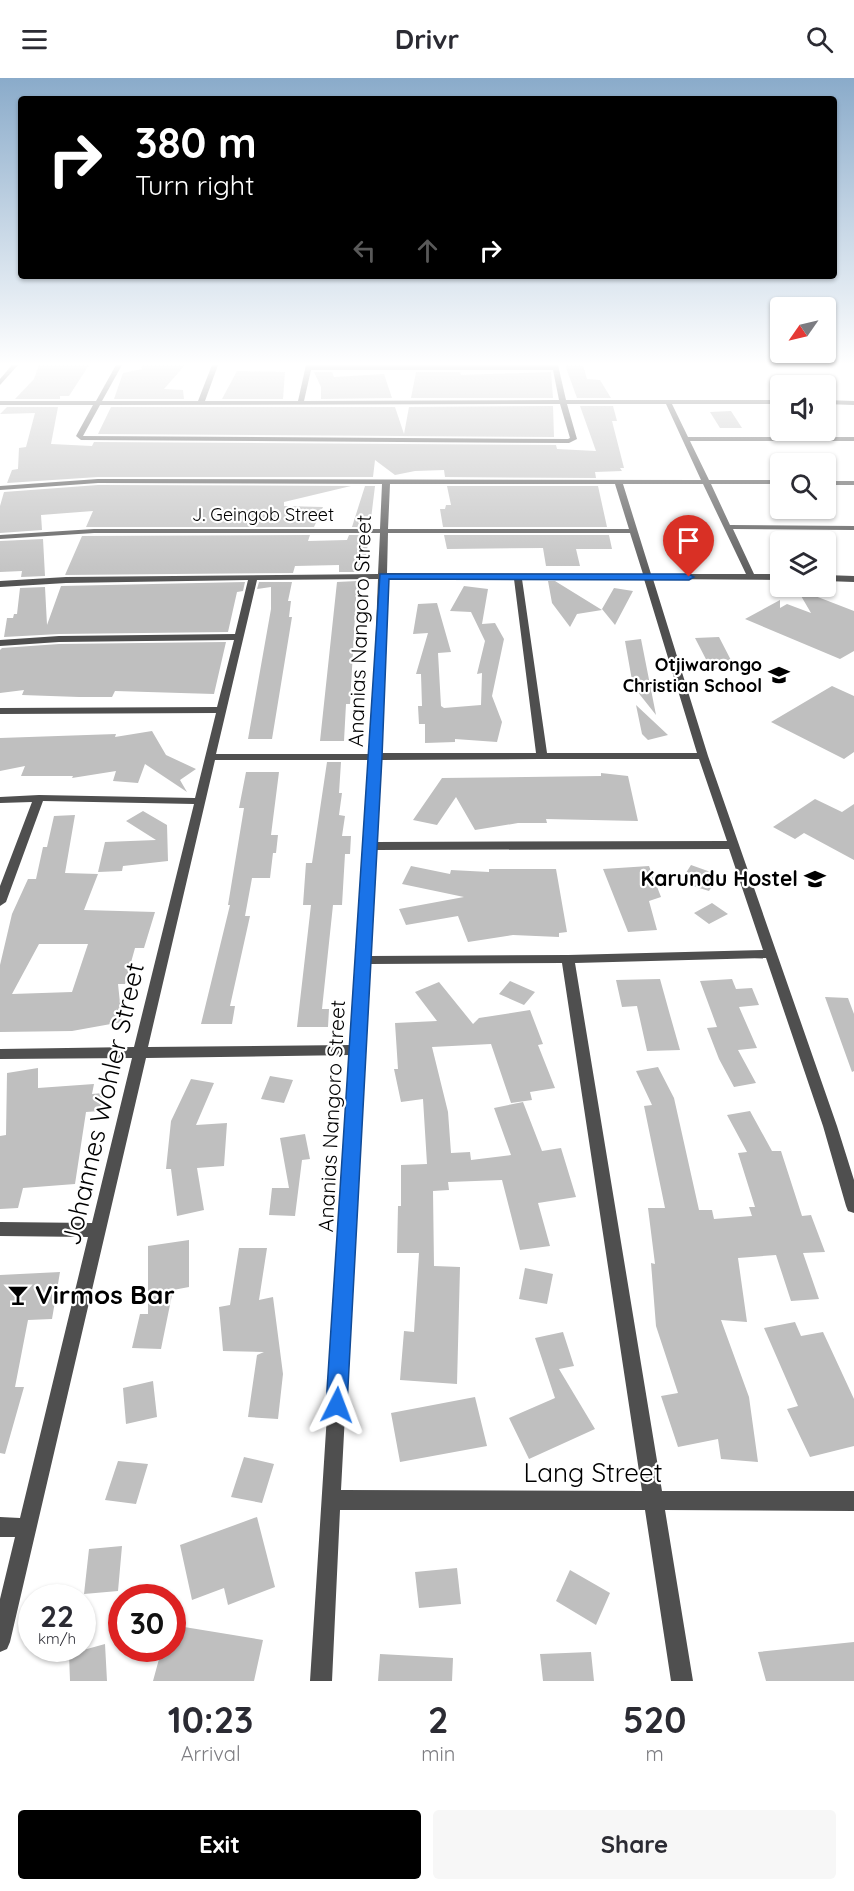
<!DOCTYPE html>
<html lang="en">
<head>
<meta charset="utf-8">
<style>
  body { margin:0; font-family:Quicksand,sans-serif; background:#f7f7f7; color:#2b2b33; height:100vh; display:flex; flex-direction:column; font-size:22px; white-space:nowrap }
  * { box-sizing:border-box; margin:0 }
  p { font-size:20px; color:#7c7c81 }
  .icon { flex:none; width:33px; height:33px; fill:none; stroke:currentColor; stroke-width:2; stroke-linecap:round; stroke-linejoin:round }
  .map { position:relative; height:1603px; overflow:hidden }
  .side { display:flex; flex-direction:column; background:#fff; flex:1 }
  .side>* { flex:none }
  .guide { position:absolute; left:18px; top:18px; width:819px; height:183px; border-radius:6px; box-shadow:0 2px 4px #0004; background:#000; color:#fff; overflow:hidden }
  .needle { width:39px; rotate:236deg }
  .buttons { position:absolute; left:770px; top:219px; display:grid; gap:12px }
  .buttons a { display:grid; place-items:center; width:66px; height:66px; border-radius:6px; background:#fff; box-shadow:0 2px 4px #0004; font-size:30px }
  .speed { position:absolute; left:18px; top:1506px; display:flex; gap:12px; font-size:30px; font-weight:700; text-align:center }
  .speed>* { display:grid; place-content:center; width:78px; height:78px; border-radius:50%; background:#fff; box-shadow:0 2px 4px #0004; line-height:1 }
  .speed small { font-size:15px; font-weight:400 }
  .speed .limit { border:9px solid #d22; background:#fff; color:#111 }
  .pin { position:absolute; display:grid; place-items:center; width:51px; height:51px; color:#fff; margin:-62px -26px; border-radius:50% 50% 50% 0; rotate:-45deg; box-shadow:0 0 6px #0007 }
  .pin .icon { rotate:45deg }
  .me { position:absolute; width:66px; margin:-33px; rotate:3deg; stroke-linejoin:round; filter:drop-shadow(0 0 4px #0008) }
  .turn { display:flex; align-items:center; gap:21px; height:126px; padding:0 18px; font-size:27px }
  .turn .icon { width:78px; height:78px; stroke-width:2.5 }
  .turn b { display:block; font-size:42px; line-height:51px }
  .lanes { display:flex; align-items:center; height:57px; padding:0 18px; background:#0003; justify-content:center; gap:30px; direction:ltr }
  .lanes .off { opacity:.35 }
  .eta { display:flex; justify-content:space-evenly; align-items:center; height:102px; text-align:center }
  .eta b { font-size:36px; font-weight:800; line-height:42px }
  .action { display:flex; gap:12px; margin-top:auto; padding:12px 18px }
  .action a { flex:1; height:69px; border-radius:6px; background:#000; color:#fff; font-size:24px; font-weight:800; line-height:69px; text-align:center }
  .action a+a { background:#f7f7f7; color:#2b2b33 }
  header { display:flex; justify-content:space-between; align-items:center; height:78px; padding:0 18px; background:#fff; font-size:27px; font-weight:800 }
  .map>svg:first-child { display:block }
  .building { fill:#bfbfbf; fill-rule:evenodd }
  .lines { fill:none; stroke-linecap:round; stroke-linejoin:round }
  .minor { fill:#4f4f4f; fill-rule:evenodd }
  .tertiary { fill:#4f4f4f; fill-rule:evenodd }
  .route { fill:#1a73e8; stroke:#114b97; stroke-width:1.5 }
  .labels { text-anchor:middle; stroke-width:4.5; stroke-linejoin:round; paint-order:stroke }
  .far-street-label { font-size:18px; fill:#000; stroke:#fff }
  .far-poi-label { font-size:18px; font-weight:bold; fill:#000; stroke:#fff; text-anchor:end }
  .street-label { font-size:21px; fill:#000; stroke:#fff }
  .poi-label { font-size:21px; font-weight:bold; fill:#000; stroke:#fff; text-anchor:end }
  .near-street-label { font-size:26px; fill:#000; stroke:#fff }
  .near-poi-label { font-size:26px; font-weight:bold; fill:#000; stroke:#fff; text-anchor:start }
</style>
</head>
<body>
<header><svg class="icon" aria-label="menu" viewBox="0 0 24 24"><path d="M4 6h16M4 12h16M4 18h16"/></svg>Drivr<svg class="icon" aria-label="search" viewBox="0 0 24 24"><circle cx="10" cy="10" r="6"/><path d="M15 15l6 6"/></svg></header>
<div class="map">
<svg width="854" height="1603" viewBox="0 0 854 1603">
  <rect width="100%" height="100%" fill="#fff"/>
  <!-- building -->
  <path class="building" d="M39 287H89L69 318H60V321H15L34 301Z
    M141 287H185L164 311 183 312 184 321H114L123 295 142 291Z
    M565 287H583L587 301 600 302 611 320H577Z
    M237 293 285 294 283 321H222Z
    M314 294H332L334 299 384 296 392 320 321 321V309Z
    M416 294H460L461 297 551 294 553 320H411Z
    M553 328 554 359 98 356 111 329H395L404 356 409 329Z
    M580 328H613L617 343H612L624 390H620L622 393 595 394 596 400 445 399 444 392 415 393 395 397 375 382 373 399H98L7 405 12 392 18 391 19 370 26 369 35 335 0 336 7 329H58L51 366 92 368 94 364 556 367 557 371 596 373Z
    M731 333 742 350H720L710 334Z
    M98 407 351 408 284 424V428L323 429 314 449H86L93 433 41 437 42 452 0 455V428L4 414Z
    M365 408H375L370 449H352Z
    M447 408H598L607 449H443L440 431H445L446 427H451Z
    M310 457 308 463 347 462 349 457H369L365 488H358L357 494H339V487L295 488 293 495 65 497 82 458Z
    M444 457H609L612 471H576L580 488H546L543 470 447 471Z
    M43 461 45 498 21 499 22 493 0 494V463Z
    M357 503 350 626H346L344 663H320L337 504Z
    M548 503H555L602 532 577 536 570 549 552 525Z
    M245 504 243 513 237 514 228 554 59 556 4 559 7 540H13L14 536H17L20 510 45 509 47 547 61 508Z
    M259 504H292L288 523H291L289 539H292L272 661H248L271 531V509L257 511Z
    M464 508 488 511 482 546 495 545 504 561 492 618 502 644 497 664 455 661V664L425 665V646H419L418 628H422L421 596H416L428 555 413 556 418 526 437 525 451 574 438 575 441 628 444 630 481 627 482 595 477 596 485 563 471 534 450 533Z
    M614 510 633 513 615 547 602 531Z
    M797 511 854 533V573L840 581 745 541 780 522V530L787 526 811 535Z
    M719 559 735 590 711 591 695 560Z
    M641 561 656 637 633 608 625 563Z
    M226 564 214 616 115 613 112 619H79L22 617 24 612 0 615V572L2 570 59 566Z
    M832 608 854 618V674L844 681 771 644Z
    M636 627 668 657 648 662 642 656Z
    M152 653 166 677 196 691 180 702 187 714 145 686 138 705 113 703 116 693 72 700 73 698H21L25 688 0 693V660L116 656 115 659Z
    M327 684H341L339 715H342L339 737 345 738 342 758H351L350 776H345L342 827H333L322 931H329L328 949H297L311 827H303L306 785H312Z
    M246 694H279L271 757H278L276 775H273L270 800H252L245 838H250L230 928H235L232 946H201L230 827H228L244 730H239Z
    M601 695 628 698 638 743 546 741 547 745H518L475 752 456 719 437 747 413 742 442 700 601 698Z
    M815 721 842 734 854 726V782L804 755 795 761 773 749Z
    M143 733 167 747 168 783 123 788 122 793 98 794 105 764 156 762 126 743Z
    M75 737 65 795 98 796 84 832 155 834 144 870H135L125 906H118L122 944 72 953 0 954V887L12 836 28 801H36L43 769H47L54 738ZM39 866H88L72 914 12 916Z
    M691 787 719 797 709 813 680 804Z
    M411 788 450 796 451 792 489 794V791H556L567 854 559 855V859L513 857 468 864 458 838 406 847 399 831 464 819 402 806Z
    M649 788 661 819 649 823 657 852 628 854 603 791Z
    M712 825 728 836 709 846 694 835Z
    M660 901 670 937 680 972 647 973 637 928 622 929 616 902Z
    M732 901 736 911 752 910 759 927 739 929 757 970 738 972 756 1005 734 1009 719 981 707 950 717 949 700 903Z
    M510 903 535 914 524 927 499 916Z
    M439 904 473 946 479 940 530 932 543 966 538 967 555 1010 530 1014 532 1022 511 1025 491 966 432 969 448 1034 451 1075 470 1074 471 1082 511 1077 494 1030 523 1024 542 1073 561 1070 576 1119 538 1125 550 1168 520 1172 502 1102 448 1104 449 1112 433 1113 434 1188 460 1189 457 1306 400 1302 404 1253 414 1254 419 1175H397L398 1128H401V1087L427 1086 423 1021 401 1024 394 991H398L395 945 437 943 415 914Z
    M825 919 848 920 854 936V993L852 994Z
    M658 989 674 1020 699 1132H712L714 1141 752 1138 749 1129H755L738 1075 747 1074 727 1037 750 1033 772 1073H781L802 1138 811 1137 825 1174 803 1175 819 1221 791 1223 776 1177 738 1180 747 1244 721 1242 749 1319 758 1384 721 1381 718 1361 678 1369 661 1318 678 1315 656 1248 651 1185 655 1186 648 1130H665L644 1028 652 1027 636 993Z
    M38 990V1010L94 1006 92 1016 103 1015 100 1033 86 1034 75 1106 23 1110 18 1130 0 1131V1058L6 1057 7 995Z
    M270 998 293 1002 284 1025 261 1021Z
    M191 1001 214 1005 196 1047 227 1045 224 1088 197 1090 204 1132 177 1138 171 1091H166L171 1043Z
    M305 1056 310 1081 302 1082 295 1138 269 1137 272 1110H289L280 1060Z
    M189 1162V1209L173 1212 161 1271 132 1270 140 1236H148V1168Z
    M239 1170H267L259 1222 273 1219 283 1296 278 1341 248 1339 257 1277 264 1274 223 1273 219 1229 230 1227Z
    M525 1190 553 1196 547 1226 519 1221Z
    M60 1194 52 1241 28 1242 15 1309H24L5 1376 0 1375V1197Z
    M795 1244 801 1258 823 1254 854 1321V1368L810 1379 787 1331 798 1328 764 1250Z
    M563 1254 574 1288 559 1291 595 1351 529 1381 509 1340 555 1320 535 1260Z
    M153 1303 157 1339 126 1346 123 1310Z
    M475 1319 487 1368 400 1384 391 1335Z
    M244 1379 274 1386 262 1425 231 1419Z
    M118 1383 148 1386 136 1426 105 1422Z
    M257 1439 275 1509 228 1527 224 1510 192 1522 180 1467Z
    M122 1468 118 1513 84 1516 89 1471Z
    M457 1490 461 1526 419 1530 415 1494Z
    M570 1492 610 1515 596 1547 556 1523Z
    M172 1547 263 1562 254 1603H153L162 1570H172Z
    M854 1564V1603H766L758 1574Z
    M105 1566 107 1603H70L69 1576Z
    M591 1574 594 1603H543L540 1576Z
    M380 1576 453 1580 452 1603H378Z"/>
  <g class="lines">
    <!-- minor -->
    <path class="minor" d="M116 287H122L102 323H198L212 287H218L205 323H298L306 287H558L566 322H780V326H672L688 359H854V363H690L709 402H780V406H711L730 447 854 448V452L733 451 754 496H780V502L653 501 708 678 837 1048 854 1102V1135L848 1133 846 1128 823 1048 766 880 575 885 662 1413H854V1433L665 1432 693 1603H671L645 1432H340L332 1603H310L350 977 146 980 10 1564 7 1571 0 1574V1521L15 1459H0V1439L20 1440 88 1159 0 1158V1144L92 1145 132 980 0 981V971L134 969 194 726 43 723 6 824 0 828V808L32 724 0 725V719L39 717 195 720 216 635 0 636V630L217 629 234 562 59 564 0 568V562L59 558 235 556 248 502 66 505 0 509V503L66 499 378 496 380 455H94L0 461V457L94 451H380L382 406 98 405 0 412V408L98 401 701 402 666 326H567L577 361 569 365 81 362 76 358 93 327H0V323H96ZM311 292H553L559 322 304 323ZM560 326 570 360 568 361 83 358 100 327ZM390 406H615L629 451H388ZM623 406H703L746 496H651ZM388 455H630L643 496 387 495ZM378 501 371 676H216L257 502ZM387 501H514L536 675H381ZM522 501H644L697 675H547ZM539 681H699L727 763 376 764 381 682ZM215 682H371L350 967 148 969ZM729 771 763 872 568 877 370 878 376 772ZM562 885 642 1413 341 1412 369 886Z
      M825 322 854 323V327L825 326Z
      M825 403H854V407H825Z
      M825 497 854 498V504L825 503Z"/>
    <!-- tertiary -->
    <path class="tertiary" d="M12 287H18L0 307V301Z"/>
  </g>
  <!-- sky -->
  <linearGradient id="sky" x2="0" y2="1"><stop stop-color="#8aabca"/><stop offset="0.56" stop-color="#fff"/><stop offset="1" stop-color="#fff" stop-opacity="0"/></linearGradient>
  <rect width="854" height="511" fill="url(#sky)"/>
  <!-- route -->
  <path class="route" d="M380 496H689L694 499 689 502 389 501 382 679 347 1327 344 1334 337 1337 329 1334 326 1327Z"/>
  <!-- icons -->
  <defs>
    <symbol id="school-bare" viewBox="-9 -9 18 18"><path d="M0-5L7-2L0 1L-7-2ZM-4 1L0 2.5L4 1V4Q0 6-4 4Z" fill="#000" stroke="#fff" stroke-width="2.5" paint-order="stroke"/></symbol>
    <symbol id="bar-bare" viewBox="-9 -9 18 18"><path d="M-6-5H6L.8 .8V4.5H3.5V6h-7V4.5H-.8V.8Z" fill="#000" stroke="#fff" stroke-width="2.5" paint-order="stroke"/></symbol>
  </defs>
  <g fill-rule="evenodd">
    <use href="#school-bare" x="764" y="582" width="30" height="30"/>
    <use href="#school-bare" x="800" y="786" width="30" height="30"/>
    <use href="#bar-bare" x="3" y="1202" width="30" height="30"/>
  </g>
  <g class="labels">
    <!-- far-street labels -->
    <g class="far-street-label">
      <text x="263" y="443">J. Geingob Street</text>
    </g>
    <!-- far-poi labels -->
    <g class="far-poi-label">
      <text x="762" y="593">Otjiwarongo<tspan x="762" dy="21">Christian School</tspan></text>
    </g>
    <!-- street labels -->
    <g class="street-label">
      <text transform="translate(360 553) rotate(-88)" y="7">Ananias Nangoro Street</text>
      <text transform="translate(332 1038) rotate(-87)" y="7">Ananias Nangoro Street</text>
    </g>
    <!-- poi labels -->
    <g class="poi-label">
      <text x="798" y="808">Karundu Hostel</text>
    </g>
    <!-- near-street labels -->
    <g class="near-street-label">
      <text transform="translate(103 1026) rotate(-77)" y="9">Johannes Wohler Street</text>
      <text x="593" y="1404">Lang Street</text>
    </g>
    <!-- near-poi labels -->
    <g class="near-poi-label">
      <text x="35" y="1226">Virmos Bar</text>
    </g>
  </g>
</svg>
<div class="buttons">
<a><svg class="needle" viewBox="-14 -14 28 28"><path d="M0-13l5 13h-10z" fill="#e53935"/><path d="M0 13l5-13h-10z" fill="#7c7c81"/></svg></a>
<a><svg class="icon" aria-label="sound" viewBox="0 0 24 24"><path d="M4 9h4l5-4v14l-5-4H4zM17 9q2 3 0 6"/></svg></a>
<a><svg class="icon" aria-label="search" viewBox="0 0 24 24"><circle cx="10" cy="10" r="6"/><path d="M15 15l6 6"/></svg></a>
<a><svg class="icon" aria-label="layers" viewBox="0 0 24 24"><path d="M12 4l9 5-9 5-9-5zM3 14l9 5 9-5"/></svg></a>
</div>
<div class="speed"><div>22<small>km/h</small></div><div class="limit">30</div></div>
<div class="pin" style="left:689px;top:499px;background:#d93025"><svg class="icon" aria-label="arrive" viewBox="0 0 24 24"><path d="M6 21V4h12l-3 4 3 4H6"/></svg></div>
<svg class="me" style="left:337px;top:1327px" viewBox="-20 -20 40 40"><path d="M0-17L14 15 0 8-14 15z" fill="#1a73e8" stroke="#fff" stroke-width="4"/></svg>
<div class="guide">
<div class="turn"><svg class="icon" aria-label="right" viewBox="0 0 24 24"><path d="M7 20v-9h11M14 6l5 5-5 5"/></svg><div><b>380 m</b>Turn right</div></div>
<div class="lanes"><svg class="icon off" aria-label="left" viewBox="0 0 24 24"><path d="M17 20v-9H6M10 6l-5 5 5 5"/></svg><svg class="icon off" aria-label="ahead" viewBox="0 0 24 24"><path d="M12 20V5M6 11l6-6 6 6"/></svg><svg class="icon" aria-label="right" viewBox="0 0 24 24"><path d="M7 20v-9h11M14 6l5 5-5 5"/></svg></div>
</div>
</div>
<section class="side">
<div class="eta">
<div><b>10:23</b><p>Arrival</p></div>
<div><b>2</b><p>min</p></div>
<div><b>520</b><p>m</p></div>
</div>
<div class="action"><a>Exit</a><a>Share</a></div>
</section>
</body>
</html>
